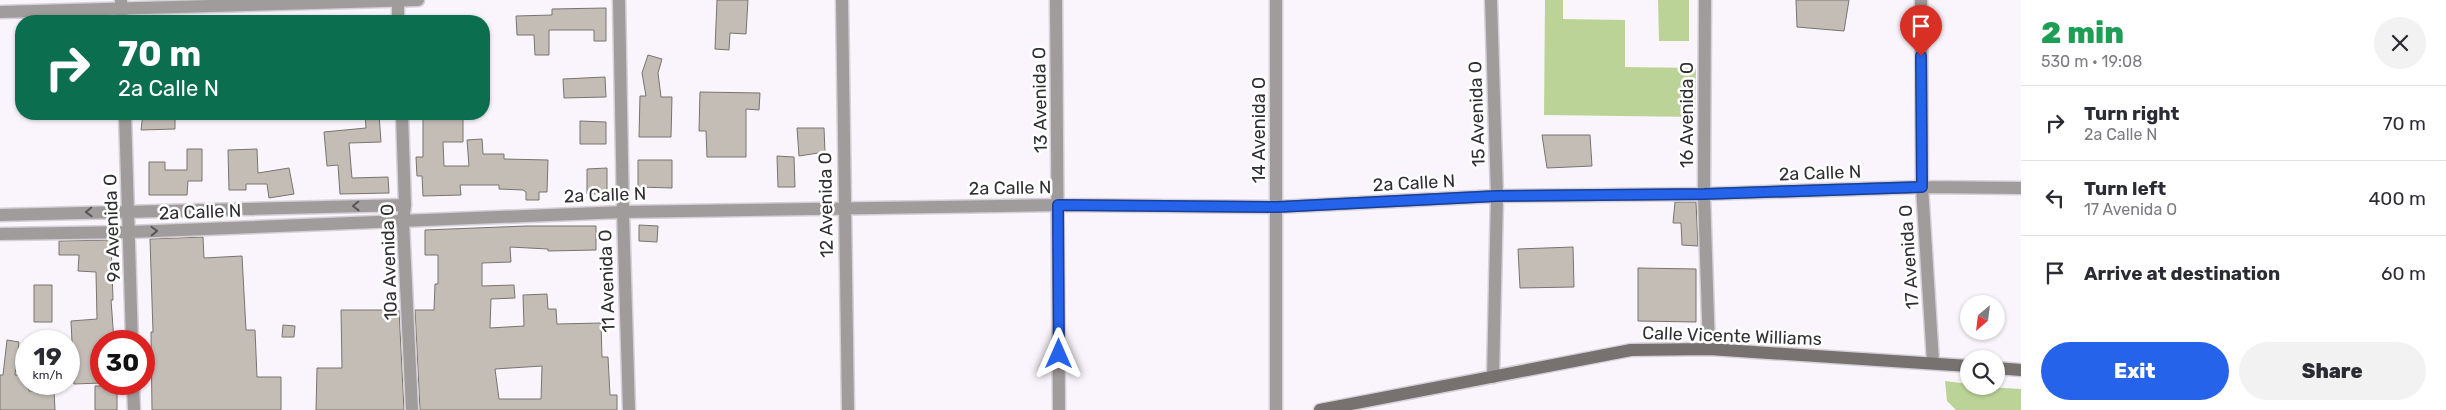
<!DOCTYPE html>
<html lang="en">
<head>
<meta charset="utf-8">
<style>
  body { margin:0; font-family:Rubik,sans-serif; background:#f2f2f3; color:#2b2b33; height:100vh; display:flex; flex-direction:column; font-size:19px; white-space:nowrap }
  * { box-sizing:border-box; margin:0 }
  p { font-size:16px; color:#7c7c81 }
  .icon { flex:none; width:28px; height:28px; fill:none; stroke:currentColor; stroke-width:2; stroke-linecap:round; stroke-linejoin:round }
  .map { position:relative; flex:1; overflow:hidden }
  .sheet { display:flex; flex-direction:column; background:#fff; width:425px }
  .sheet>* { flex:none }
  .hud { position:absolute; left:15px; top:15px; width:475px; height:105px; border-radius:20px; box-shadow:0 1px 4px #0004; background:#0b6e4f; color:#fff; overflow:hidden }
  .needle { width:32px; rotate:208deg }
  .tools { position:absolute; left:1960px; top:295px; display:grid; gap:10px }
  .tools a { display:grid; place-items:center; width:45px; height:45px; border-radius:50%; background:#fff; box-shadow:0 1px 4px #0004; font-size:25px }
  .speed { position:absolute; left:15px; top:330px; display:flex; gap:10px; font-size:25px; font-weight:700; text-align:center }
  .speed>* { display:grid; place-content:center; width:65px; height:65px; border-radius:50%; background:#fff; box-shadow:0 1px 4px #0004; line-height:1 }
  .speed small { font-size:12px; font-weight:400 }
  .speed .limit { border:8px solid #d22; background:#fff; color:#111 }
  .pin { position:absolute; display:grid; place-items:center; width:42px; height:42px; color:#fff; margin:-51px -21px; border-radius:50% 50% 50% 0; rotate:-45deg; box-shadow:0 0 5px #0007 }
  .pin .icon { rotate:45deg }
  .me { position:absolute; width:55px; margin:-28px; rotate:0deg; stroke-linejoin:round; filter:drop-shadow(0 0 4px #0008) }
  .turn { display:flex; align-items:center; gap:18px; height:105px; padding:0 20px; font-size:22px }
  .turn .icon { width:65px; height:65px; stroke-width:2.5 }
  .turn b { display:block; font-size:35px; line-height:42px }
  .round { display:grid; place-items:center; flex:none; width:52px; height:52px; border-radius:26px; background:#f2f2f3 }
  .headline { display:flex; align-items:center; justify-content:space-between; height:85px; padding:0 20px }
  h1 { font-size:30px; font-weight:800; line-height:38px; color:#1e9e55 }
  .cta { display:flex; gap:10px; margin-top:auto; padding:10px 20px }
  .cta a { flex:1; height:58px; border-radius:30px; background:#2563eb; color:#fff; font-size:20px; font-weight:800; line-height:58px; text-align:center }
  .cta a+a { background:#f2f2f3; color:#2b2b33 }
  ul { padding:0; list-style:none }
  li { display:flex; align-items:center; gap:15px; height:75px; padding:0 20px; border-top:1px solid #e1e1e2 }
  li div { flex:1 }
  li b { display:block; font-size:19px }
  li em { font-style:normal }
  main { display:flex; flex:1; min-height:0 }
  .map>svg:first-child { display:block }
  .green { fill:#bcd397 }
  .building { fill:#c3bdb6; stroke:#78746d; fill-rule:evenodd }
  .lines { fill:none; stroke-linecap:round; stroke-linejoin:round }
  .minor-casing { stroke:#d6d1d8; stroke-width:15 }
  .tertiary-casing { stroke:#d6d1d8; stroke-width:15 }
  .secondary-casing { stroke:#d6d1d8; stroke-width:15 }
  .minor { stroke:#a09c9b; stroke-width:12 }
  .tertiary { stroke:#a09c9b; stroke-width:12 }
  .secondary { stroke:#77716f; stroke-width:12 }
  .oneway { stroke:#585557 }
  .route-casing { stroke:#184099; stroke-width:12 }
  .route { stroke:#2563eb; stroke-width:9 }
  .labels { text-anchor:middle; stroke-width:5; stroke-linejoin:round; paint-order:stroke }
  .street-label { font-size:18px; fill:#312f32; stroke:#fff }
</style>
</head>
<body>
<main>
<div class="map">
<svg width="2021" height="410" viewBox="0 0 2021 410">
  <rect width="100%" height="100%" fill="#faf5fc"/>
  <!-- green -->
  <path class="green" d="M1545 0H1563V19L1625 20V67L1696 68 1695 117 1544 115Z
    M1658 0H1689V41H1659Z
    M1945 381 1969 384V386L2021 389V410H1956L1947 401Z"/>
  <!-- building -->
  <path class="building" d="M717 0H748L746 34 730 33 729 50 715 49Z
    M1796 0H1849L1844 31 1797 27Z
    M606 8V41H594V30H549V55H535L534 35H517L516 16 552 15V9Z
    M648 55 662 59 658 73 661 97H672L671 137H639L640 96H646L642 73Z
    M605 77 606 97 564 98 563 79Z
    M700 92 760 93 759 110 746 109V157H707L706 131H699Z
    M143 114H175V129L141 130Z
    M365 114H379L381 142 349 143 352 178 388 177 389 193 340 194 338 165 327 166 324 132 366 128Z
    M423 114H463V142H443L444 166H469L467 140 482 139 483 154H504V159L548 160 547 192H539V200H526V192L523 190 499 189V185H460L461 195 423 196 422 176H417L416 157H423Z
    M580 121 606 122V144H580Z
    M797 128H824L825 152 799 156Z
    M1542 135H1590L1592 166 1547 168Z
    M187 149H202V181H188L187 195H149V162H165V170H187Z
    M257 149 258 173 289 168 294 194 269 198 267 184H246V190H229L228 150Z
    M777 156 794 157 795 187H778Z
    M638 160H672V188L638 187Z
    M607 168V194H587V169Z
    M1675 202H1696L1698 246 1682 245 1681 223H1673Z
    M639 225 658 226 657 242 639 241Z
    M526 226H596V250L548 251V249L510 247 511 262 482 263V286L514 285 515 298 491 299 490 328 524 326 523 295 547 294 548 309H556L557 324 601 323 602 357H608L610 395H617V410H420L415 310H434L435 284H438V255H425V230ZM542 366 541 399H499L495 369Z
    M203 237 204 258 242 256 246 330H255L257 377H281V410H152L151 332H153L150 239Z
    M111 240 113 300H111L114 341H101V383L74 384 71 321 97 319 96 272 78 271 79 255H59V241Z
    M1573 247 1574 287 1520 288 1518 249Z
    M1638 268 1696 269V322L1638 321Z
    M34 285H52V322H34Z
    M341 310H399L404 410H316L317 368H342Z
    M283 325 295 326 294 337H282Z
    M7 340 19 342 15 375H26L29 391 54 390 55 410H0V375H3Z
    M95 386H117V410H95Z"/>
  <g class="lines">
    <defs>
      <path id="minor" d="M121 0 122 21
        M619 0 623 212 629 410
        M842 0 848 410
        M1056 0 1059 410
        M1276 0V410
        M1491 0 1497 196 1493 377
        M1705 0 1704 194 1709 349
        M1921 0 1922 187 1933 362
        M0 12 418 0
        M125 114 132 341
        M0 215 405 205
        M0 234 130 232 623 212 1058 205 1277 207 1497 196 1704 194 1922 187 2021 188
        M133 384 134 410"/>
      <path id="tertiary" d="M398 0V21
        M402 114 405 205 403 222 412 410"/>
      <path id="secondary" d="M1996 368 2021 370
        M1320 410 1631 350 1709 349 1969 366"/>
    </defs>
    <!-- minor casing -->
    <use href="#minor" class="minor-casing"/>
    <!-- tertiary casing -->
    <use href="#tertiary" class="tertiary-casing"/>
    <!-- secondary casing -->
    <use href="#secondary" class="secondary-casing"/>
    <!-- minor -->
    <use href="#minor" class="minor"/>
    <!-- tertiary -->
    <use href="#tertiary" class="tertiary"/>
    <!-- secondary -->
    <use href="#secondary" class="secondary"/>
  </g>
  <!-- one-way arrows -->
  <defs><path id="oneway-chevron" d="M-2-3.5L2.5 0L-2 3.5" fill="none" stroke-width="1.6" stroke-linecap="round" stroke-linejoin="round" transform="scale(1.25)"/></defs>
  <g class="oneway">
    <use href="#oneway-chevron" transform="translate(356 206) rotate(179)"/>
    <use href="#oneway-chevron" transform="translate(89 212) rotate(178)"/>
    <use href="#oneway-chevron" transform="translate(154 231) rotate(-2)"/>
  </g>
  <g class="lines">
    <defs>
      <path id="route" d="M1059 354 1058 205 1277 207 1497 196 1704 194 1922 187 1921 56"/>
    </defs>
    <!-- route casing -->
    <use href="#route" class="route-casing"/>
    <!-- route -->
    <use href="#route" class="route"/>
  </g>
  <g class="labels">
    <!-- street labels -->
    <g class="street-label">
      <text transform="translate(1040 100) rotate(-91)" y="6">13 Avenida O</text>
      <text transform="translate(1477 114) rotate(-92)" y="6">15 Avenida O</text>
      <text transform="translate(1687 115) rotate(-90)" y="6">16 Avenida O</text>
      <text transform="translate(1259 130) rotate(-90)" y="6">14 Avenida O</text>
      <text transform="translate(1820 173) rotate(-2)" y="6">2a Calle N</text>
      <text transform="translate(1414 183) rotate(-3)" y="6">2a Calle N</text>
      <text transform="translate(1010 188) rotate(-1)" y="6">2a Calle N</text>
      <text transform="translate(605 195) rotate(-2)" y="6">2a Calle N</text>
      <text transform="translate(826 205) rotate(-91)" y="6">12 Avenida O</text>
      <text transform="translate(200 212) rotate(-2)" y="6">2a Calle N</text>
      <text transform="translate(112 228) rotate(-92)" y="6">9a Avenida O</text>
      <text transform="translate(1909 257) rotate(-94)" y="6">17 Avenida O</text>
      <text transform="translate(389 262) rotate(-92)" y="6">10a Avenida O</text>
      <text transform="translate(607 281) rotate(-92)" y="6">11 Avenida O</text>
      <text transform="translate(1732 336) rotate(2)" y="6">Calle Vicente Williams</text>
    </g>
  </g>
</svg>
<div class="tools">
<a><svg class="needle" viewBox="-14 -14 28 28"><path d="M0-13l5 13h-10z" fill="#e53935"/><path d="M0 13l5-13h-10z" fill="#7c7c81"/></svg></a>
<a><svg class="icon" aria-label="search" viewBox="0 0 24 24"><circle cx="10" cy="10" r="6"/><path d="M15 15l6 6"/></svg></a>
</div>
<div class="speed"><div>19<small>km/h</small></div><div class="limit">30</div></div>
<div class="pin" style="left:1921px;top:56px;background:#d93025"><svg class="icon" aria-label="arrive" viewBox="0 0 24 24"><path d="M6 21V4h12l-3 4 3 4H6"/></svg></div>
<svg class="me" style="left:1059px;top:354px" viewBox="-20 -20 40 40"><path d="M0-17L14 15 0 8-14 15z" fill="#2563eb" stroke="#fff" stroke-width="4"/></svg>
<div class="hud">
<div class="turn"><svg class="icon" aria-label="right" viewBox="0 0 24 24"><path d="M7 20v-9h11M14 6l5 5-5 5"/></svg><div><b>70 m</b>2a Calle N</div></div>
</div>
</div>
<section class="sheet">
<div class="headline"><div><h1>2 min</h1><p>530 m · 19:08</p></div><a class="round"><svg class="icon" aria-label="close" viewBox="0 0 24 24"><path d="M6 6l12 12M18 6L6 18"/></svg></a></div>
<ul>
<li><svg class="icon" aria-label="right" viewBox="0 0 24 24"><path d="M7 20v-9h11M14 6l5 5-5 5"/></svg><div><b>Turn right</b><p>2a Calle N</p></div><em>70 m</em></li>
<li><svg class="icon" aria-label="left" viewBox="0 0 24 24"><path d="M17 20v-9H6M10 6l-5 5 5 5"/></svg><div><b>Turn left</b><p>17 Avenida O</p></div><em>400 m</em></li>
<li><svg class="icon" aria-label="arrive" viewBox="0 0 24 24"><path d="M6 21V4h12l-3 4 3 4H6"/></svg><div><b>Arrive at destination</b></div><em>60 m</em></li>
</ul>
<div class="cta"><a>Exit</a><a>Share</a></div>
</section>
</main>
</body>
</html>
